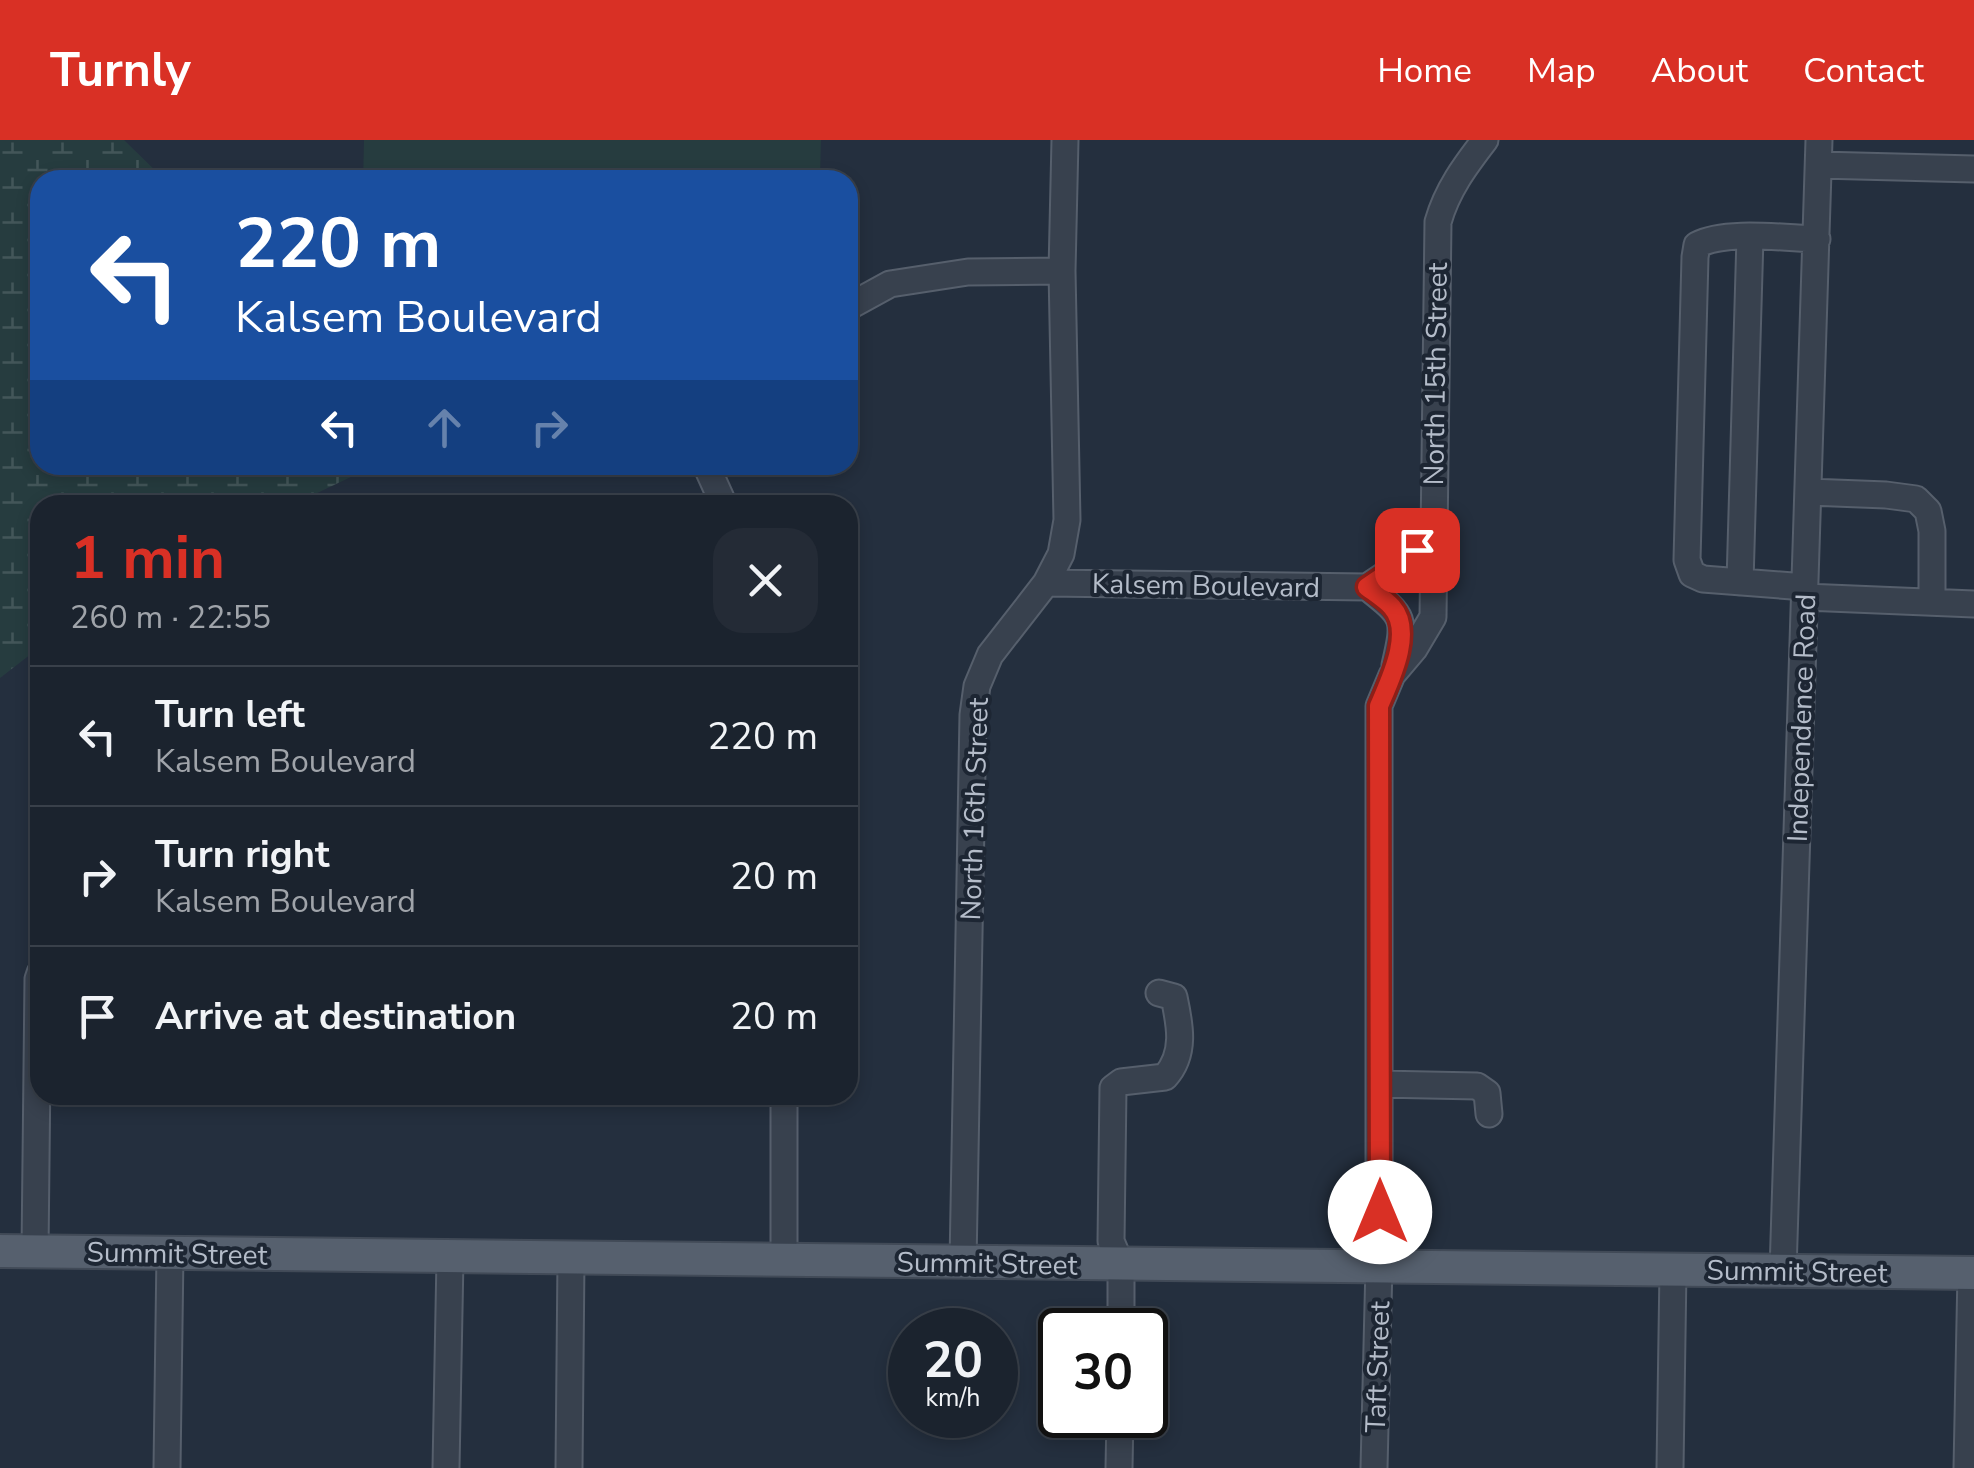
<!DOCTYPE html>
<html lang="en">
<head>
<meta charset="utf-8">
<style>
  body { margin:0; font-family:"Nunito Sans",sans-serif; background:#242b36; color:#f1f3f6; height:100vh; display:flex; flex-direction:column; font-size:38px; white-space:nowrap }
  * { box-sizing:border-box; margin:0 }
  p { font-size:32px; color:#a0a4aa }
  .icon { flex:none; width:55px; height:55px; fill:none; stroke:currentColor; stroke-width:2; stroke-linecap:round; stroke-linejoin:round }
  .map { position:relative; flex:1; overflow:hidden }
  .panel { position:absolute; left:30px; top:355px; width:828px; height:610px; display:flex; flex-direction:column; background:#1b232e; border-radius:30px; box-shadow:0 5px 15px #0003,0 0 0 2px #39404a }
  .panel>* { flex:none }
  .banner { position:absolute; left:30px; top:30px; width:828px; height:305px; border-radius:30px; box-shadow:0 5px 15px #0003,0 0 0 2px #39404a; background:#1a4fa0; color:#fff; overflow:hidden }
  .speed { position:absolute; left:888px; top:1168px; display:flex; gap:20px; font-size:50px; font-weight:700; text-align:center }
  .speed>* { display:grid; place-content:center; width:130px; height:130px; border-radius:50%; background:#1b232e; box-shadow:0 5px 15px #0003,0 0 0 2px #39404a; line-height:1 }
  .speed small { font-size:25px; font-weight:400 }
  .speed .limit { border:5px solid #111; border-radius:15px; background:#fff; color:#111 }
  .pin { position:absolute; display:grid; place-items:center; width:85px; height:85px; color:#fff; margin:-42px; border-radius:20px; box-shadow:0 5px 15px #0006 }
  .me { position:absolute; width:110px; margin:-55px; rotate:0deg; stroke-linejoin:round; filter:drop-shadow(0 0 8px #0008) }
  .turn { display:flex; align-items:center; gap:35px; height:210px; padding:0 40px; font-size:45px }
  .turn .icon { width:130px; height:130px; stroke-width:2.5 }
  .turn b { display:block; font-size:70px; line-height:85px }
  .lanes { display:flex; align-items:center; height:95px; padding:0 40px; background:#0003; justify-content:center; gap:50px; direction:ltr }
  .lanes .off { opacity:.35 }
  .round { display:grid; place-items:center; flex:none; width:105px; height:105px; border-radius:30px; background:#242b36 }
  .overview { display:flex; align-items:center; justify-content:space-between; height:170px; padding:0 40px }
  h1 { font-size:60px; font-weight:700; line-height:75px; color:#d93025 }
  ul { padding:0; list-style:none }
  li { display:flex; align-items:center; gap:30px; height:140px; padding:0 40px; border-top:2px solid #39404a }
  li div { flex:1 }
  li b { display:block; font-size:38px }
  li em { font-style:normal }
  header { display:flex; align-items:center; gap:60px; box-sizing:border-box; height:140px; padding:0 50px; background:#d93025; color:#fff }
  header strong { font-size:48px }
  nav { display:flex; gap:55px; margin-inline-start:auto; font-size:35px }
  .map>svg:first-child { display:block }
  .wetland { fill:url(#wetland-marsh) }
  .green { fill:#263c3f }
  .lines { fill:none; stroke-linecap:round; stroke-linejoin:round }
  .minor-casing { stroke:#565f6c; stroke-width:29 }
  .major-casing { stroke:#414a57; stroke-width:36 }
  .minor { stroke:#38414e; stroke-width:25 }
  .major { stroke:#56606e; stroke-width:32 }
  .route-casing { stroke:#8d1f18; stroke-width:25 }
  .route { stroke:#d93025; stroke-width:18 }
  .labels { text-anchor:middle; stroke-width:8; stroke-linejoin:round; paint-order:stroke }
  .street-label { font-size:28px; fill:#b4bcc9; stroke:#1d2633 }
</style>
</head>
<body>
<header>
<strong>Turnly</strong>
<nav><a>Home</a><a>Map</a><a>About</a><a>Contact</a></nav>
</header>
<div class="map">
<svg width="1974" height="1328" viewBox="0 0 1974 1328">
  <defs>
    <pattern id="wetland-marsh" width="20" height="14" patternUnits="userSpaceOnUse" patternTransform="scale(2.5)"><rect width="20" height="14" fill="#263c3f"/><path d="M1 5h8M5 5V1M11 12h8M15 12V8" fill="none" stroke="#435659"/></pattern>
  </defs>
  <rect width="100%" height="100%" fill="#242f3e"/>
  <!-- wetland -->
  <path class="wetland" d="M0 0H124L165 40H40V325H376L292 365H40V507L0 538Z"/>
  <!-- green -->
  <path class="green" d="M364 0H821L820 40H363Z"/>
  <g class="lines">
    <defs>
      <path id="minor" d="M1819 25 1974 29
        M848 167 890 144 968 132 1062 131
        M706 325 724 365
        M1809 352 1886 355 1916 359 1928 371 1932 391V462
        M1740 442 1750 97
        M1046 443 1367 447 1401 424 1432 396
        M1367 447C1405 477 1406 478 1395 525
        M1805 447 1703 439 1692 434 1687 420 1695 117 1697 105C1725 90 1784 98 1817 99
        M1805 457 1974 464
        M1379 944 1477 946 1487 953 1489 974
        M35 1111 38 839 40 833
        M784 1121V955
        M963 1123 973 575 977 546 990 515 1046 443 1061 414 1067 380 1062 131 1065 0
        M1783 1131 1819 0
        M1121 1190V1125L1111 1101 1113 948 1121 942 1165 937C1186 914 1180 885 1174 857L1159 853
        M167 1328 170 1113
        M446 1328 450 1118
        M569 1328 571 1119
        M1119 1328 1120 1275
        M1374 1328 1379 1125V566L1392 535 1414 509 1433 477 1438 82C1447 50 1465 26 1485 0
        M1670 1328 1673 1129
        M1967 1328 1971 1133"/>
      <path id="major" d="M0 1111 1974 1133"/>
    </defs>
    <!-- minor casing -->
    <use href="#minor" class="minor-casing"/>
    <!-- major casing -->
    <use href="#major" class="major-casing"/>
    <!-- minor -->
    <use href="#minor" class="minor"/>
    <!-- major -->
    <use href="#major" class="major"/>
  </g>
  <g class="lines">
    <defs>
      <path id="route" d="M1380 1072 1379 566C1390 540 1414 492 1392 467 1386 460 1375 453 1367 447L1401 424 1417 410"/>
    </defs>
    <!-- route casing -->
    <use href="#route" class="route-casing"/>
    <!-- route -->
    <use href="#route" class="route"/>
  </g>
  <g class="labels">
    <!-- street labels -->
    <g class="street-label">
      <text transform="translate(1435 234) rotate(-89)" y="10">North 15th Street</text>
      <text transform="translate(1206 445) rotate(1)" y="10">Kalsem Boulevard</text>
      <text transform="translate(1801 578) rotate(-88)" y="10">Independence Road</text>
      <text transform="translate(974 669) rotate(-88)" y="10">North 16th Street</text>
      <text transform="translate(177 1113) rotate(1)" y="10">Summit Street</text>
      <text transform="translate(987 1123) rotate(1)" y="10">Summit Street</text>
      <text transform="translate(1797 1131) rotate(1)" y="10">Summit Street</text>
      <text transform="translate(1377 1227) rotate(-88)" y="10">Taft Street</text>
    </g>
  </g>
</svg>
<div class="speed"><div>20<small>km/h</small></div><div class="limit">30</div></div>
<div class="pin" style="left:1417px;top:410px;background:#d93025"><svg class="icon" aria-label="arrive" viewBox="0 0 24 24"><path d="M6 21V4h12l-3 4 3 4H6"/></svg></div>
<svg class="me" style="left:1380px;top:1072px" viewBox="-20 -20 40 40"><circle r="19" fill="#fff"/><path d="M0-13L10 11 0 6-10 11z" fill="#d93025"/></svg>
<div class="banner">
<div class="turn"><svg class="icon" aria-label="left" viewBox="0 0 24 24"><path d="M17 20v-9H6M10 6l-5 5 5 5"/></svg><div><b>220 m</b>Kalsem Boulevard</div></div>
<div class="lanes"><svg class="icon" aria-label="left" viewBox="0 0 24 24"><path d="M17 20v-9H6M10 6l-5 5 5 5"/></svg><svg class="icon off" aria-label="ahead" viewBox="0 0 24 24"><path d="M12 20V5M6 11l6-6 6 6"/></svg><svg class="icon off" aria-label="right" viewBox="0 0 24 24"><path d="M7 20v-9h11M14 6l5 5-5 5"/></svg></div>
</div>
<section class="panel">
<div class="overview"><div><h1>1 min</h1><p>260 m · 22:55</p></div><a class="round"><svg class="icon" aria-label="close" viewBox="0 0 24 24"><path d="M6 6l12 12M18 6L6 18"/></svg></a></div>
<ul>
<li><svg class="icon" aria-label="left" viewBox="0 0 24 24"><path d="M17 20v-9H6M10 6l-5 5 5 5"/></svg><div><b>Turn left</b><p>Kalsem Boulevard</p></div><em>220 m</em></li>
<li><svg class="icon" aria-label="right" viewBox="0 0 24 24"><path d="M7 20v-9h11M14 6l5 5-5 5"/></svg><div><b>Turn right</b><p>Kalsem Boulevard</p></div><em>20 m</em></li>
<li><svg class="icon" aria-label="arrive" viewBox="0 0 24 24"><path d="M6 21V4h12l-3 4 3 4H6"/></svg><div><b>Arrive at destination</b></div><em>20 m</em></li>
</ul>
</section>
</div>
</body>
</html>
